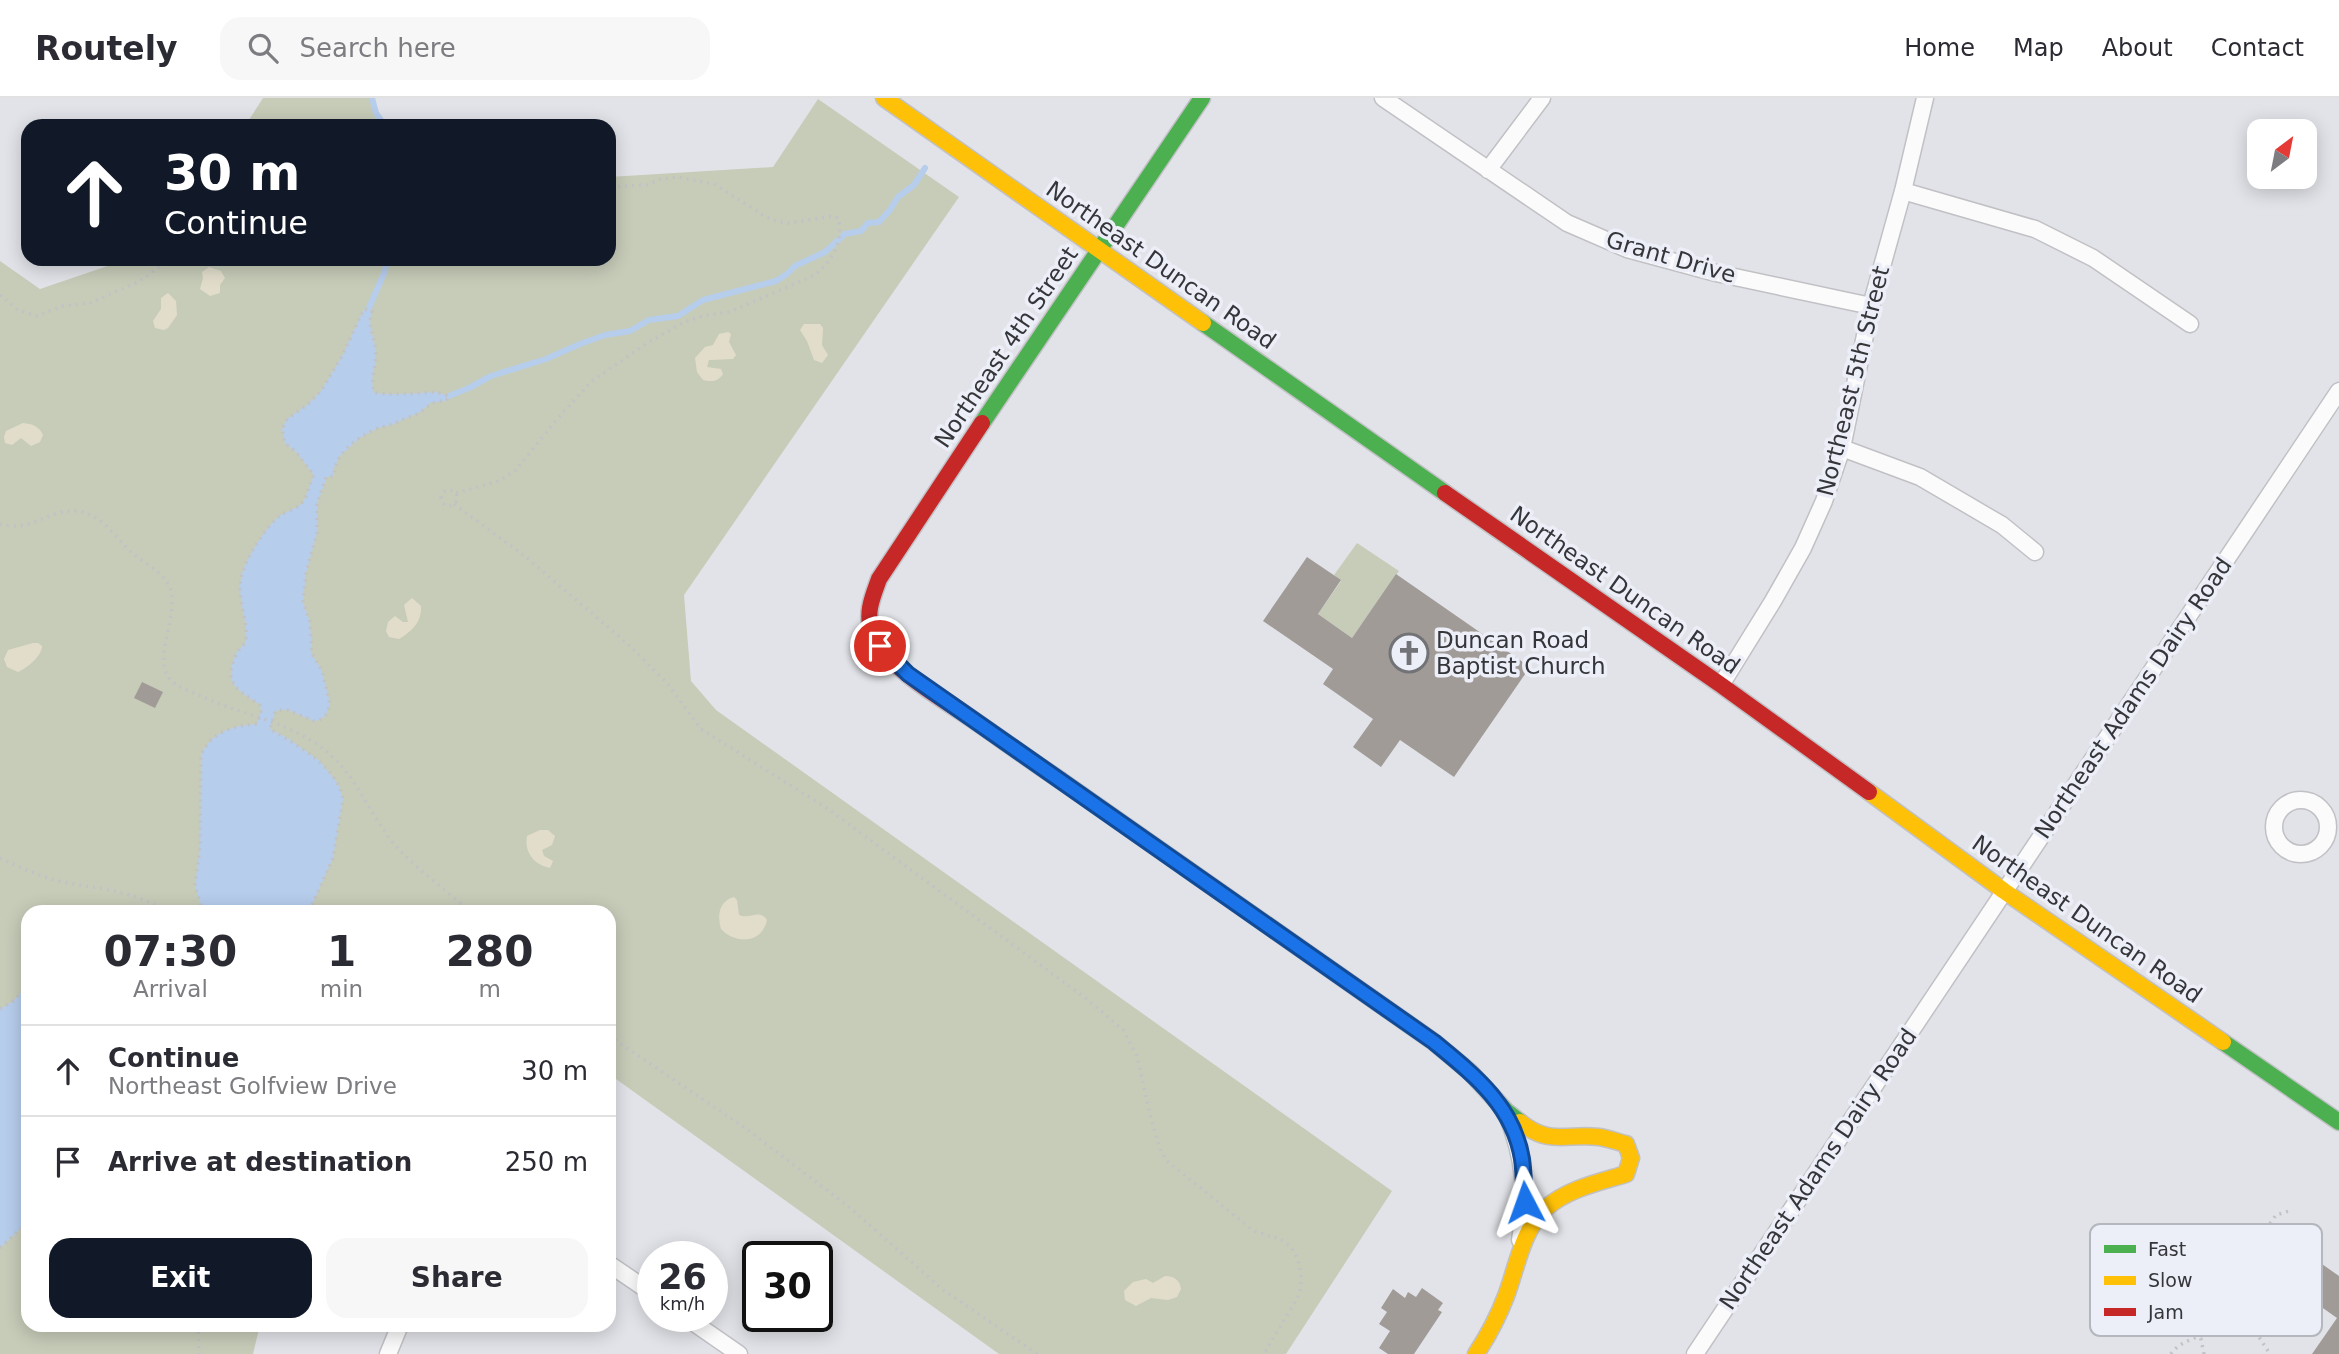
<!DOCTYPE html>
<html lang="en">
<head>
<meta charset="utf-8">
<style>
  body { margin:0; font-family:"DejaVu Sans",sans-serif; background:#f7f7f7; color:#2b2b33; height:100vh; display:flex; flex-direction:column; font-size:26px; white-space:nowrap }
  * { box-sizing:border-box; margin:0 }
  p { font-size:23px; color:#7c7c81 }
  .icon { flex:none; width:38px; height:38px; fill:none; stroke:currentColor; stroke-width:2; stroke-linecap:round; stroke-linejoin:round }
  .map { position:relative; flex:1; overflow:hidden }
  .details { position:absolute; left:21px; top:807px; width:595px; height:427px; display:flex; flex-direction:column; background:#fff; border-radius:21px; box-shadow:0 4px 18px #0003 }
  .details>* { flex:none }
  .top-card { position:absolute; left:21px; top:21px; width:595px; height:147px; border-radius:21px; box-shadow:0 4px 18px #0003; background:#111827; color:#fff; overflow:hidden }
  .needle { width:46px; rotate:32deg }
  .tools { position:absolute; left:2247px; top:21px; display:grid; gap:14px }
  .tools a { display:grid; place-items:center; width:70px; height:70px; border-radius:14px; background:#fff; box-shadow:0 4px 18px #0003; font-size:35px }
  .speed { position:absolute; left:637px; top:1143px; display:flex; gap:14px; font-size:35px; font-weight:700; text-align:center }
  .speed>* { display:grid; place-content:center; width:91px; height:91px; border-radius:50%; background:#fff; box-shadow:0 4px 18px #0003; line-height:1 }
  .speed small { font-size:18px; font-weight:400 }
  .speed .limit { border:4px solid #111; border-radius:10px; background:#fff; color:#111 }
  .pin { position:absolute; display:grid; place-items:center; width:60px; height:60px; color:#fff; margin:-30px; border:4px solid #fff; border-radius:50%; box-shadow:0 2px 7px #0007 }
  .me { position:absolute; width:77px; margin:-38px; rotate:356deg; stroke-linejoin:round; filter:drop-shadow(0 0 5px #0008) }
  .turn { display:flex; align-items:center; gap:24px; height:147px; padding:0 28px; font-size:32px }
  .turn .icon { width:91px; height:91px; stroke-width:2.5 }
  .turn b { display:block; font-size:49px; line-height:60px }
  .eta { display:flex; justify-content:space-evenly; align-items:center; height:119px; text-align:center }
  .eta b { font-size:42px; font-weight:700; line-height:49px }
  .button { display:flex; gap:14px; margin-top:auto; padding:14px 28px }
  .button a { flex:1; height:80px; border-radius:21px; background:#111827; color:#fff; font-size:28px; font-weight:700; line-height:80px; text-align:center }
  .button a+a { background:#f7f7f7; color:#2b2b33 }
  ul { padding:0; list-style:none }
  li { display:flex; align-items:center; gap:21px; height:91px; padding:0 28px; border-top:2px solid #e1e1e2 }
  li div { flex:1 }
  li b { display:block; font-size:26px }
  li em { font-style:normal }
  header { display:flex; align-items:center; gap:42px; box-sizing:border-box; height:98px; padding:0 35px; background:#fff; border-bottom:2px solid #e1e1e2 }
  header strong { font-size:33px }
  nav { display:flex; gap:38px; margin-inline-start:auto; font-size:24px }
  .search { width:490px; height:63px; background:#f7f7f7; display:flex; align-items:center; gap:18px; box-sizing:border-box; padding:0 24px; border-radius:21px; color:#7c7c81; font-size:26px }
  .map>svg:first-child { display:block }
  .green { fill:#c7ccb9 }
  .sand { fill:#e2ddcb }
  .water { fill:#b6cdec }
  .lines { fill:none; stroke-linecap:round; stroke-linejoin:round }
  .stream { stroke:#b6cdec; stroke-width:6 }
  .building { fill:#a19b97 }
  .street-casing { stroke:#c1c1c5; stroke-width:19 }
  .fast-casing { stroke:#c1c1c5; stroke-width:19 }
  .slow-casing { stroke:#c1c1c5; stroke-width:19 }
  .jam-casing { stroke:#c1c1c5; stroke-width:19 }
  .path { stroke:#c2c2c4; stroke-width:3.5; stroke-dasharray:2 5; stroke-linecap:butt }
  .street { stroke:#fbfbfc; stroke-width:16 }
  .fast { stroke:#4caf50; stroke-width:16 }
  .slow { stroke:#ffc107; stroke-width:16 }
  .jam { stroke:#c62828; stroke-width:16 }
  .route-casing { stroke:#114b97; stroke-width:18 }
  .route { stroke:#1a73e8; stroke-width:12 }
  .labels { text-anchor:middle; stroke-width:7; stroke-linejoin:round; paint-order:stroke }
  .street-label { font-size:23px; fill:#35363a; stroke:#eceef8 }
  .poi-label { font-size:23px; fill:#35363a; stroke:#eceef8; text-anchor:start }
  .key { fill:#eceef8; stroke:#b5b7bf; stroke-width:2 }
  .key-label { font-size:19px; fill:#35363a }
</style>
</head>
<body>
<header>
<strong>Routely</strong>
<div class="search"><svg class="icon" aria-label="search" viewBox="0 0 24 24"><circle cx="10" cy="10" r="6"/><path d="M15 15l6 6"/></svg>Search here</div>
<nav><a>Home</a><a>Map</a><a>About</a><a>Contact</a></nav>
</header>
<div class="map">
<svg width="2339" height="1256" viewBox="0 0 2339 1256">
  <rect width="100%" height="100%" fill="#e2e3e8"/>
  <!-- green -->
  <path class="green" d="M263 0H371L379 28H245Z
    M818 1 959 99 684 497 691 583 716 612 1392 1093 1286 1256H999L609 976V814H28V1227H260L253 1256H0V163L40 191 128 161H609V79L773 69Z
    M1357 445 1399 473 1352 540 1318 516 1341 483 1334 477Z"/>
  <!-- sand -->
  <path class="sand" d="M209 169 221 173 225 180 220 187V195L210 198 200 191 203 180 202 174Z
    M168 195 176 203 177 217 168 230 164 232 155 230 153 223 161 211V200Z
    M804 226H820L823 230 822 247 828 257 822 265 814 262 807 243 800 232Z
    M728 234 731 236 729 244 736 257 733 261 709 262 707 269 721 271 723 276C718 284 711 284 703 282L697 274 695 260 705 249 713 247 719 236Z
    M23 325C32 326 39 328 43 337L40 344 31 348 21 340 12 347 5 345 4 339 6 333Z
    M412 500 421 508C422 524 412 533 399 541L389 539 386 533 388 524 395 518 403 524H408L404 507Z
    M33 545H38L42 548C42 558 27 570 18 574L7 569 4 561 8 552Z
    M540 732H548L555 738 552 747 542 752 544 758 553 763 550 770C534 767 524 754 527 738Z
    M734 799 737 802 739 817C750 822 759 810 767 822 762 846 735 846 721 831 717 817 719 803 734 799Z
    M1165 1178C1174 1178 1180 1182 1181 1191L1177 1199 1168 1202 1151 1200 1136 1208 1125 1202 1124 1193 1133 1184 1146 1181 1153 1185Z"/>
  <!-- water -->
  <path class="water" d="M364 211 372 213C367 229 374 237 376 253 377 267 369 280 374 294 382 298 422 295 433 294 438 294 445 297 449 298L446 303 430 305 422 313 392 327 378 330 360 340 340 358 334 370V378L327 379 317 406V435L306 475 303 504 310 524 312 556 322 573 329 601C330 612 327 621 314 623L288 612H278L275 615 270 631 286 639 320 663 338 686 341 694 343 701 333 760 309 814H203L195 788 200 749 201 657C212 633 233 628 257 626L261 613 260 607C239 592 222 587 236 556 239 549 246 548 246 539 247 520 237 500 241 480 243 464 268 425 281 417 288 412 299 411 304 402 308 395 310 385 314 377L296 354 285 345 282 331 287 321 307 307 321 293 342 258Z
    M28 888V1124L0 1150V911L12 904Z"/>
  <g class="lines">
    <!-- stream -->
    <path class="stream" d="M372 0 376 15 385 28
      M368 212 385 173 387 161
      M449 298 469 290 491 278 546 261 580 246 605 237 630 233 649 222 678 218 703 202 776 183 787 176 795 168 825 154 845 136 861 133 868 125 879 124 890 112 898 99 914 87 925 70"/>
  </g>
  <!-- building -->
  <path class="building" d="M1307 459 1341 482 1318 516 1352 540 1396 476 1530 569 1454 679 1400 642 1381 669 1353 649 1373 621 1323 586 1333 571 1263 523Z
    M142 584 163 594 155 610 134 600Z
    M2272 1131 2339 1178V1256H2312L2337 1220 2252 1160Z
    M1422 1190 1443 1205 1438 1212 1442 1214 1414 1256H1388L1379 1250 1390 1233 1379 1226 1387 1214 1381 1210 1393 1191 1405 1200 1408 1194 1416 1199Z"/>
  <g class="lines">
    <defs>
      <path id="street" d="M1383 0 1567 125 1627 151 1716 175 1871 208
        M1488 72 1542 0
        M1903 93 2035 131 2093 160 2190 226
        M1842 350 1920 379 2002 427 2035 454
        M1721 587 1773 503 1803 450 1824 403 1842 350 1871 208 1903 93 1925 0
        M2274 729a27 27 0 1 1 54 0a27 27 0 1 1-54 0Z
        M1507 1017C1524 1060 1528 1096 1520 1142
        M609 1166 653 1196
        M684 1218 739 1256
        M388 1256 400 1227
        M1695 1256 2339 293"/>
      <path id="fast" d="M1203 225 1445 395
        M982 325 1202 0
        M1060 682 1434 944 1470 974 1506 1013 1520 1024
        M2223 944 2339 1024"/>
      <path id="slow" d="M884 0 1203 225
        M1869 694 2004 793 2223 944
        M1476 1256C1488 1238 1498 1219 1506 1198 1517 1169 1522 1132 1546 1110 1567 1091 1600 1084 1626 1076L1631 1060 1626 1046C1617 1044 1608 1040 1599 1039 1567 1035 1549 1048 1520 1024"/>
      <path id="jam" d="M982 325 879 481C873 498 865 515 872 533 886 570 940 599 972 621 1001 641 1030 662 1060 682
        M1445 395 1721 587 1869 694"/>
    </defs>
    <!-- street casing -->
    <use href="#street" class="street-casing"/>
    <!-- fast casing -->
    <use href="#fast" class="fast-casing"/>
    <!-- slow casing -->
    <use href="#slow" class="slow-casing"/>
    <!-- jam casing -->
    <use href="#jam" class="jam-casing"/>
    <!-- path -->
    <path class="path" d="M0 197 18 212 37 218 63 208 90 205 138 184 165 165 176 161
      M441 400a8 8 0 1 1 16 0a8 8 0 1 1-16 0Z
      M456 395 499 383 515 373 564 313 592 283 649 244 684 224 703 218 729 214 815 177C832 163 845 142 838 120L834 118 789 125 779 124 766 119 714 86 677 79 661 81 647 87 609 89
      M454 406 526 459 630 548 667 585 701 631 828 711 1088 902 1123 932 1137 958 1151 1021 1161 1053 1167 1063 1250 1130C1260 1137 1271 1137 1281 1142 1300 1151 1304 1179 1299 1197L1264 1256
      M0 426C5 427 11 428 16 428 39 427 57 408 83 414 102 419 114 437 127 450 140 464 163 472 170 490 180 516 151 563 171 582 178 590 190 593 199 597 236 615 277 621 312 643 351 666 365 708 391 742 412 769 445 790 470 814
      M0 760C22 770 44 781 68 785 106 792 134 793 168 814
      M118 814 132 810 147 814
      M203 814 195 788 200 749 201 657C212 633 233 628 257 626L261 613 260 607C239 592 222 587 236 557 239 549 246 548 246 539 247 520 237 500 241 480 243 464 268 425 281 417 288 412 299 411 304 402 308 395 310 385 314 377L296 354 285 345 282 331 287 321 307 307 321 293 342 258 364 211 372 213C367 229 374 237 376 253 377 267 370 280 374 294 382 298 422 295 433 294 438 294 445 297 449 298L446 303C432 303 432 306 422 313 415 318 405 320 397 324 390 328 383 328 376 331 357 339 334 356 334 378L326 379 317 406V435L306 475 303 504 310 524 312 556 322 573 329 601C330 612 327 621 314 623L288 612H278L275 615 270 631C297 648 336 666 343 701L333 760 309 814
      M0 911 12 904 28 888
      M609 938 748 1032 849 1109 942 1191 1037 1256
      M0 1150 28 1124
      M198 1227 199 1256
      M2171 1256C2182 1238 2222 1233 2242 1229L2259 1239 2270 1256
      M2204 1256 2198 1227 2276 1117 2289 1113"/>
    <!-- street -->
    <use href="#street" class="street"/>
    <!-- fast -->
    <use href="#fast" class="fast"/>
    <!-- slow -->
    <use href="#slow" class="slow"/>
    <!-- jam -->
    <use href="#jam" class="jam"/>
  </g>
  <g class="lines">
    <defs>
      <path id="route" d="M880 548 908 576 1434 944C1474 977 1513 1007 1522 1061 1524 1075 1524 1090 1525 1104"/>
    </defs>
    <!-- route casing -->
    <use href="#route" class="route-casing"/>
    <!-- route -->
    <use href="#route" class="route"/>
  </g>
  <!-- icons -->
  <defs>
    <symbol id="church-ring" viewBox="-11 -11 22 22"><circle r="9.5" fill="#eceef8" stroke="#727377" stroke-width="1.5"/><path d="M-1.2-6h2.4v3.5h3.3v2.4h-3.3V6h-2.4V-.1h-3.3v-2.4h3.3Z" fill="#727377"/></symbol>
  </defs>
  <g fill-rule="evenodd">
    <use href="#church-ring" x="1387" y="533" width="44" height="44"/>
  </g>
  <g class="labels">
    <!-- street labels -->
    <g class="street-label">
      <text transform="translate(1671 159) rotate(16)" y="8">Grant Drive</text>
      <text transform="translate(1161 167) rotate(35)" y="8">Northeast Duncan Road</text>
      <text transform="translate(1006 249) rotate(-56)" y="8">Northeast 4th Street</text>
      <text transform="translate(1853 283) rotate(-76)" y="8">Northeast 5th Street</text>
      <text transform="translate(1625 492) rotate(35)" y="8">Northeast Duncan Road</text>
      <text transform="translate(2133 600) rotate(-56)" y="8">Northeast Adams Dairy Road</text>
      <text transform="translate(2087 821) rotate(35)" y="8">Northeast Duncan Road</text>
      <text transform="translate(1818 1071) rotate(-56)" y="8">Northeast Adams Dairy Road</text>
    </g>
    <!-- poi labels -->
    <g class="poi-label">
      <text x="1436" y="550">Duncan Road<tspan x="1436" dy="26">Baptist Church</tspan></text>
    </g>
  </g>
  <!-- legend -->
  <rect x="2090" y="1126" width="232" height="112" rx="10" class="key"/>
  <rect x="2104" y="1147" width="32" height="8" fill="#4caf50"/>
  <rect x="2104" y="1178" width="32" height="9" fill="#ffc107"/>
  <rect x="2104" y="1210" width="32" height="8" fill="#c62828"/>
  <g class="key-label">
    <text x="2148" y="1158">Fast</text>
    <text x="2148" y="1189">Slow</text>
    <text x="2148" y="1221">Jam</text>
  </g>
</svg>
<div class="tools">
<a><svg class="needle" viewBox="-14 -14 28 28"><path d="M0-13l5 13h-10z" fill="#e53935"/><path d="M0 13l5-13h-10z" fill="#7c7c81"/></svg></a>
</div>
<div class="speed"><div>26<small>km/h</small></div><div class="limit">30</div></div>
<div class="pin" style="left:880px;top:548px;background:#d93025"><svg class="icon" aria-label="arrive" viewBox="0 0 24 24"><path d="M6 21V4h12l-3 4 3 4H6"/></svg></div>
<svg class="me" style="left:1525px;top:1104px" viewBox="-20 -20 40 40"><path d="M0-17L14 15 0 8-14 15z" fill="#1a73e8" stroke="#fff" stroke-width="4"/></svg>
<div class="top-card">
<div class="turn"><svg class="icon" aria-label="ahead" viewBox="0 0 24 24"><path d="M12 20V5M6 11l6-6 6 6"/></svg><div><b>30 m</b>Continue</div></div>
</div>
<section class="details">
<div class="eta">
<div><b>07:30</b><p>Arrival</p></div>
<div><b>1</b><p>min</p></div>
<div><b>280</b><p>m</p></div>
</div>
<ul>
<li><svg class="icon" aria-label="ahead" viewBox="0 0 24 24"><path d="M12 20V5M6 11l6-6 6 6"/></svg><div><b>Continue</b><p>Northeast Golfview Drive</p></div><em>30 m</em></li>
<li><svg class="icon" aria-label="arrive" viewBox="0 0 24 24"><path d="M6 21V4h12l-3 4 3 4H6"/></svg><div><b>Arrive at destination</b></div><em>250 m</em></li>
</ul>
<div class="button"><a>Exit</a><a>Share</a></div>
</section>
</div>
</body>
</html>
